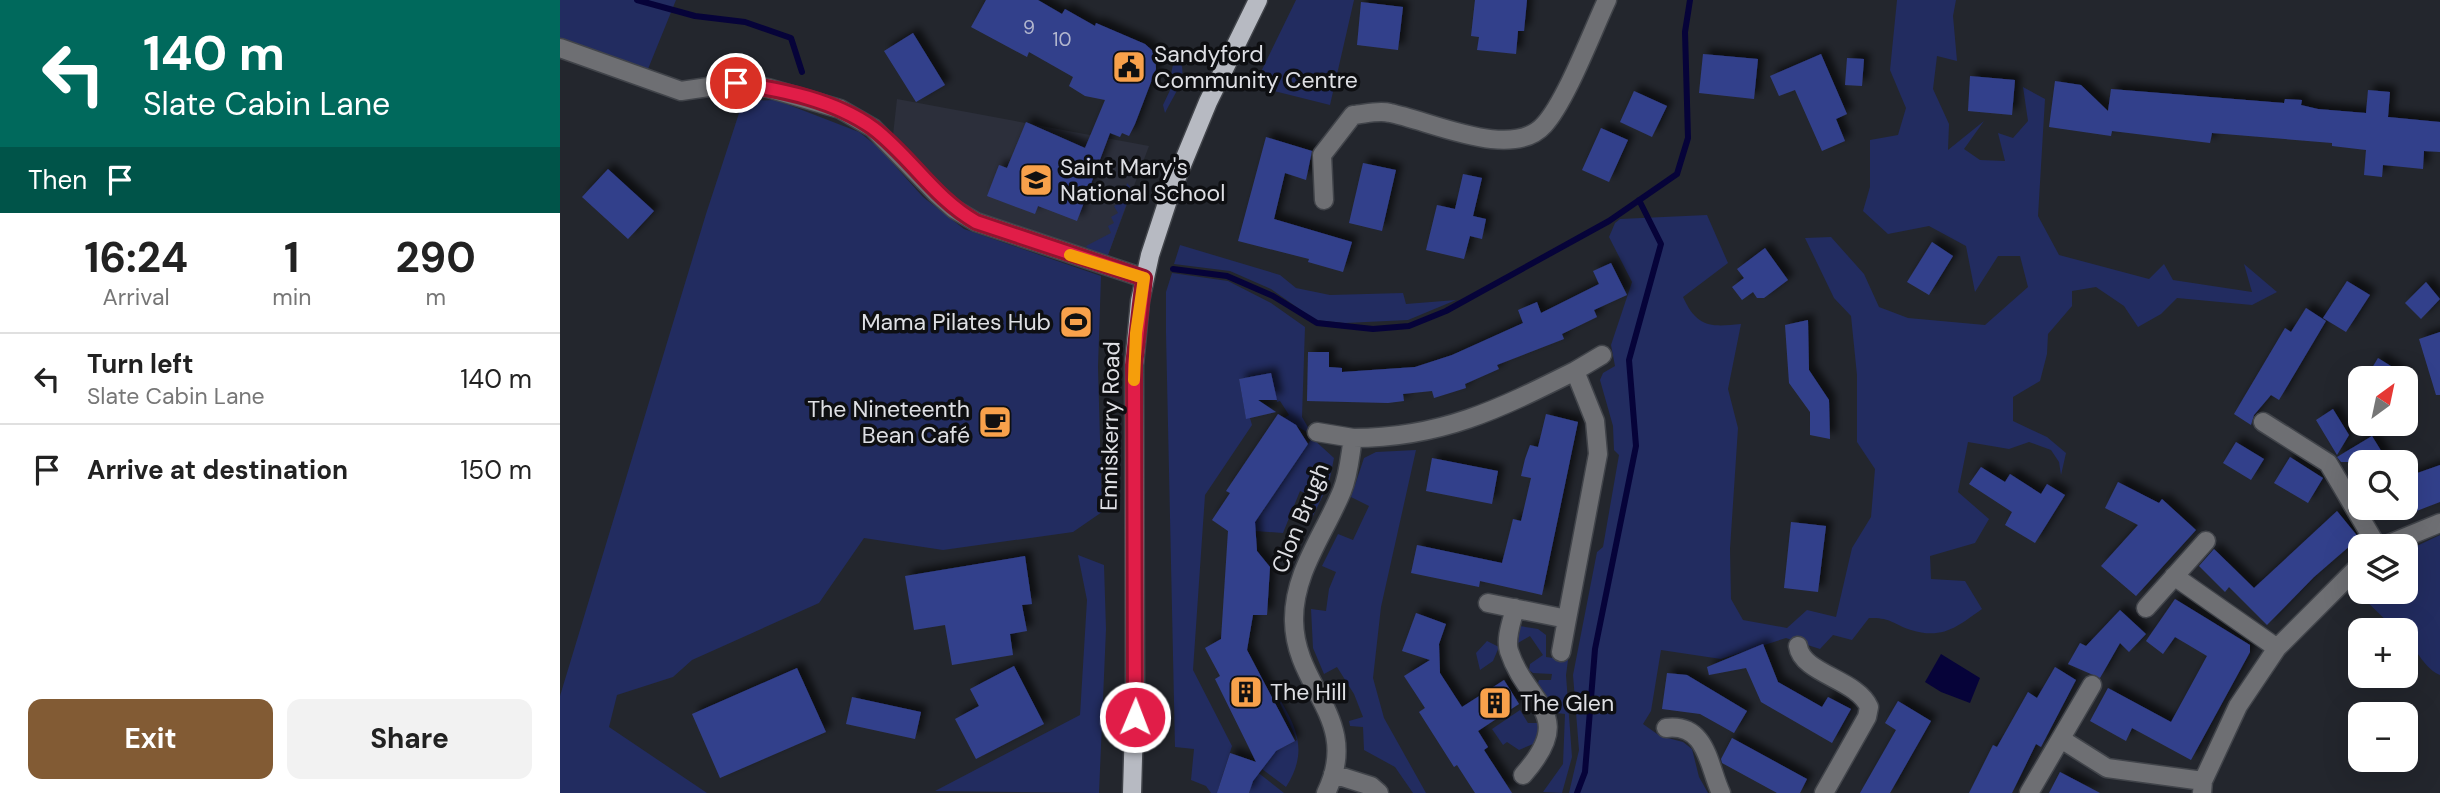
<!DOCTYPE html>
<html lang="en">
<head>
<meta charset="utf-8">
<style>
  body { margin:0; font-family:"DM Sans",sans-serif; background:#f2f2f2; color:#222; height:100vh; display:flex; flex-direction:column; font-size:26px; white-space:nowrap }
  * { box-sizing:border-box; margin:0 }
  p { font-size:23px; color:#767676 }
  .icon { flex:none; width:38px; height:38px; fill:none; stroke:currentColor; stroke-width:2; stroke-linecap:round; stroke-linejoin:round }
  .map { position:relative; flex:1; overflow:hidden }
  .side { display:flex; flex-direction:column; background:#fff; width:560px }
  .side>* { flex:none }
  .top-card { background:#00695c; color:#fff; overflow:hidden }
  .needle { width:46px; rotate:33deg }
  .controls { position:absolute; left:1788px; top:366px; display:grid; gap:14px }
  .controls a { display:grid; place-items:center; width:70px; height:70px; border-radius:14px; background:#fff; box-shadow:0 7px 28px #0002; font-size:35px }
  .pin { position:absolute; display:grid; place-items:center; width:60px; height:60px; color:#fff; margin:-30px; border:4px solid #fff; border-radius:50%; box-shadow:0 2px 7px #0007 }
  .me { position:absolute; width:77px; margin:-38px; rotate:1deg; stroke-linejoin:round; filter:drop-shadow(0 0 5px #0008) }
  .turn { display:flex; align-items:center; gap:24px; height:147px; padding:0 28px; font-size:32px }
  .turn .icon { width:91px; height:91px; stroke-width:2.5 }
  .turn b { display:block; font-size:49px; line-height:60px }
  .then { display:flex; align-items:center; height:66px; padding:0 28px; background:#0003; gap:14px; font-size:26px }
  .eta { display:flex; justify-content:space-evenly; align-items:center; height:119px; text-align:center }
  .eta b { font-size:42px; font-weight:700; line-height:49px }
  .cta { display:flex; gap:14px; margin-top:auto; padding:14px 28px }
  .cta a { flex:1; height:80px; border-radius:14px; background:#825b34; color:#fff; font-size:28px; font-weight:700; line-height:80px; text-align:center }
  .cta a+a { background:#f2f2f2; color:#222 }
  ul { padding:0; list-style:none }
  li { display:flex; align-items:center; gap:21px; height:91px; padding:0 28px; border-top:2px solid #e0e0e0 }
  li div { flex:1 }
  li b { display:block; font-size:26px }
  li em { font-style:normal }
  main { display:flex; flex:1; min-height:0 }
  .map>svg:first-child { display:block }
  .built { fill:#2c2f3b }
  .green { fill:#222c60 }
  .water { fill:#060339 }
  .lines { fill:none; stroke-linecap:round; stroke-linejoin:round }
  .stream { stroke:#060339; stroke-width:6 }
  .building { fill:#33408b; filter:url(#shadow) }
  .minor-casing { stroke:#41444a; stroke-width:21 }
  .major-casing { stroke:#41444a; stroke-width:21 }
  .minor { stroke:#6e6f73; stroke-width:18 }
  .major { stroke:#b7bac2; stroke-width:18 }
  .route-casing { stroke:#92132f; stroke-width:18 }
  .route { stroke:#e11d48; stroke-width:12 }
  .slow { stroke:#f59e0b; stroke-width:12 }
  .labels { text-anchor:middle; stroke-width:7; stroke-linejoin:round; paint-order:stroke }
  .number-label { font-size:19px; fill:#b3b7ce }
  .poi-label { font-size:23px; fill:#dedfe4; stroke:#0e0f12; text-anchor:start }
  .street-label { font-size:23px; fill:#dedfe4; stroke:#0e0f12 }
</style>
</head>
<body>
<main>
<section class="side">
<div class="top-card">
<div class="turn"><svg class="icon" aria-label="left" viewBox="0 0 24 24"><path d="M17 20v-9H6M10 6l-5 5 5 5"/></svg><div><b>140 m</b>Slate Cabin Lane</div></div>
<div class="then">Then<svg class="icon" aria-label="arrive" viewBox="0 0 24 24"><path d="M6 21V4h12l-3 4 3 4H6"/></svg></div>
</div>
<div class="eta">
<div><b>16:24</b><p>Arrival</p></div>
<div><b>1</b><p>min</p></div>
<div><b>290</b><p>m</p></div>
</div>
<ul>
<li><svg class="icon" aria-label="left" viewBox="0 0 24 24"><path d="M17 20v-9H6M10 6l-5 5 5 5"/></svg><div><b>Turn left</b><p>Slate Cabin Lane</p></div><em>140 m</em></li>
<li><svg class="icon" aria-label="arrive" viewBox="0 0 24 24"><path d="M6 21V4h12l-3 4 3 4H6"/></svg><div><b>Arrive at destination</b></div><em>150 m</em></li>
</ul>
<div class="cta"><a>Exit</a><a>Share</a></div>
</section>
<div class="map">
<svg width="1880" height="793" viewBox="0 0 1880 793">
  <defs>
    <filter id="shadow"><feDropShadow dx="6" dy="-6" stdDeviation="3.5" flood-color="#0009"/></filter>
  </defs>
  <rect width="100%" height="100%" fill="#23262d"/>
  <!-- built -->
  <path class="built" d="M337 99 589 146 548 255 507 246 419 213 395 199 333 135Z"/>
  <!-- green -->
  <path class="green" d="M0 0H116L88 69 0 38Z
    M736 0H794L770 105 694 86Z
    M1337 0H1396L1393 16 1397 61 1377 56 1373 89 1389 124 1388 150 1424 121 1404 149 1420 160 1445 161 1438 133 1453 138 1468 121 1463 87 1485 99 1478 216 1499 255 1589 279 1604 264 1613 280 1692 292 1684 264 1717 292 1692 305 1617 298 1601 314 1578 327 1564 306 1536 287 1512 291V306L1488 334 1487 354 1480 381 1453 397V421L1487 437 1506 453 1501 475 1499 462 1491 450 1469 442 1449 449 1408 442 1398 492 1429 519 1415 543 1370 556 1371 579 1405 581 1422 609C1398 626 1383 640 1351 630 1333 624 1330 617 1309 618L1292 640 1273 635 1260 649 1226 638 1161 659 1101 650 1091 711 1083 724 1100 736 1123 742 1132 749 1139 777 1148 793H1009L1019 750 1013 675 1037 552 1043 547 1059 455 1054 450 1053 426 1040 380 1043 373 1055 366 1051 345 1072 282 1049 237 1055 223 1060 219 1147 215 1168 263 1123 297C1137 328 1151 327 1181 324L1168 389 1178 428 1170 549 1171 599 1183 620 1227 628 1247 610 1276 617 1292 548 1311 517 1315 469 1297 442V375L1291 316 1274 298 1245 238 1271 237 1304 274 1319 307 1348 318 1425 325 1468 287 1460 256H1438L1415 292 1406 246 1369 226 1328 234 1303 211 1310 187V140L1338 135 1346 108 1330 70Z
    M615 55C633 72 614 94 605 113L603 105 613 84 610 79Z
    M216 100 299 132 319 148 363 197 404 229 541 276 538 367 542 512 513 532 383 550 304 538 259 603 132 660 113 677 57 695 49 727 147 793H0V696L146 214 183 101Z
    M567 183 572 189 548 255 546 258 530 253 526 246 551 233 548 226 554 223 551 217 558 213 554 206 561 202 558 196 565 192Z
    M620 245 720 275 736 288 770 295 843 293 846 304 896 300 848 320 785 323 755 320 711 289 670 271 614 264Z
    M612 273 668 281 711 303 745 327 742 417 753 436 724 418 729 415 720 401 717 402 711 373 679 379 686 418H690L692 425 645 495 633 670 672 746 658 790 666 793H651L646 786 631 780 634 749 615 747 606 333V292Z
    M752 438 774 458 769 483 750 522 735 520 745 493 740 491 723 533 695 531 691 528Z
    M856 450 821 607 813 678 824 718 866 793H853L835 767 804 750 803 727 790 726 789 721 803 717 794 694 777 667 764 674 753 648 751 609 766 611 769 589 776 572 762 566 778 534 793 540 809 506 791 497 804 458 816 452Z
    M1880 535V675C1865 669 1858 651 1846 640V630H1836L1800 595 1803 592H1846V551Z
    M518 555 544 565 546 629 539 793 375 791 520 715 527 600Z
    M960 626 978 629 986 635V657L1008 660 1006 675 1012 757 1002 793 983 792 1003 764 1005 714 997 713 978 683 979 680H991L992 674 973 673 969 670 970 664 983 655 970 636 958 643Z
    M927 641 939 647 933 661 920 670 916 653Z
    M713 688C734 723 751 748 726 787L702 769 709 760 705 757 737 740Z
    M960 710 968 723H983L973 744 959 750 947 742 943 745 932 729Z
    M696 771 724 793H689Z"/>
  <!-- water -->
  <path class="water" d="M1381 654 1420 678 1410 703 1381 692 1365 682Z"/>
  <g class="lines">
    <!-- stream -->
    <path class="stream" d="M77 0 135 16 185 22 231 38 242 72
      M613 269 667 276 713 296 757 323 813 329 849 326 886 311 1049 221 1117 174 1128 138 1125 32 1130 0
      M1017 793 1025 772 1035 649 1076 446 1069 360 1101 244 1079 200"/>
  </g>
  <!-- building -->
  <path class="building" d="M426 0H478L502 14 505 9 535 26 536 23 585 44 595 53 596 69 575 124 569 136 562 133 560 137 550 133 517 221 478 206 475 214 427 196 439 165 447 168 466 122 525 148 545 100 525 96 509 86 513 77 469 52 467 57 411 27Z
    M915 0H967L964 31H958L956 54 917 50 919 37 911 36Z
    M801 2 843 7 838 50 797 45Z
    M353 33 385 85 356 102 324 51Z
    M1143 54 1198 59 1194 99 1139 93Z
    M1261 54 1287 114 1276 119 1285 141 1262 151 1235 90 1219 96 1210 76Z
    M1287 58 1304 59 1302 86 1285 85Z
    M1410 76 1455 80 1452 115 1408 111Z
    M1495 81 1521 85 1548 111 1551 89 1724 103 1725 99 1742 100 1741 105 1758 109 1806 113 1808 90 1830 92 1828 117 1880 122V152L1864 151 1863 169 1823 165 1822 177 1804 175 1806 150 1772 146V143L1652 133 1650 143 1552 131 1551 136 1489 127Z
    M1074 91 1107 106 1092 137 1060 122Z
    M1041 128 1068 140 1049 182 1022 170Z
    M706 137 752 151 746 180 725 173 714 219 792 242 783 272 748 262 749 259 678 241Z
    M803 163 836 170 822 231 789 223Z
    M48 169 94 211 68 239 22 197Z
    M903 174 922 178 913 216 926 219 922 239 910 236 904 259 866 250 877 205 895 209Z
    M1372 242 1393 256 1369 295 1347 282Z
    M1205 248 1228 280 1204 298H1197L1193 292 1182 300 1172 287 1184 278 1177 269Z
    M1051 263 1067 295 1034 310 1037 317 1002 334 1004 339 937 365 939 369 905 384 906 388 874 398 872 391 843 394 844 401 828 403 747 401 748 352H769V367L782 368V372L855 367 892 355 963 323 958 310 977 302 981 313 1039 284 1033 271Z
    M1787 281 1810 295 1786 332 1763 318Z
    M1866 282 1880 299 1861 319 1845 303Z
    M1746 308 1766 321 1719 400 1711 395 1694 415 1691 425 1674 414 1725 328 1731 332Z
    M1248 320 1249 370 1269 400 1270 439 1250 435V412L1229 383 1225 325Z
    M1880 332V395H1876L1859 339Z
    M1818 358 1850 378H1806Z
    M711 373 717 400H698L716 412 686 419 679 379Z
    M1773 409 1789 435 1777 455 1756 420Z
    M718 414 736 425 748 444 695 522 697 551 710 567 707 615H693L687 650 735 741 716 751 693 781 689 793H657L670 753 696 762 655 679 660 676 645 648 661 639 668 531 652 520 670 493 666 491Z
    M986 414 1018 422 982 595 920 581 919 587 851 573 857 545 942 563 953 519 961 521 971 478 961 476 965 459 970 445 978 447Z
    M1812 436 1828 462H1781L1777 457Z
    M1676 442 1704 459 1691 480 1663 463Z
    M1730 457 1763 478 1748 503 1714 483Z
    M872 458 938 471 932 504 866 491Z
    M1880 465V502L1846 515V477Z
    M1421 467 1445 482 1450 474 1481 494 1487 484 1505 495 1475 543 1445 525 1452 512 1409 484Z
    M1558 482 1599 503 1602 499 1636 530 1576 596 1541 566 1578 525 1545 508Z
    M1777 511 1799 538 1754 577 1707 625 1669 587 1665 592 1639 566 1654 549 1694 588Z
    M1231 522 1266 526 1258 592 1224 588Z
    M465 556 472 604 462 605 467 631 450 634 453 655 392 665 385 625 354 630 345 576Z
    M1615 599 1690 645V652L1631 760 1572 728 1566 741 1530 721 1548 688 1611 722 1647 656 1615 637 1603 654 1586 641Z
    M1560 610 1586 634 1569 652 1560 643 1540 678 1508 664 1520 643 1526 646Z
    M856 613 886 624 879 644 880 673 902 707 944 680 959 704 918 731 928 747 924 750 952 793H915L897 765 894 767 859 712 865 708 844 676 870 660 842 651Z
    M1203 644 1218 682 1262 707 1268 697 1291 709 1272 743 1201 702 1186 668 1149 675 1147 667Z
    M454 666 484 724 416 759 395 719 419 706 410 689Z
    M1495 667 1516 680 1481 747 1476 744 1452 793H1409L1433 745 1437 747 1468 692 1477 698Z
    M237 668 266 732 160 778 132 714Z
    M1107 673 1127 675 1187 711 1174 733 1140 714 1102 709Z
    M292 697 361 712 355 739 286 724Z
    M1338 701 1371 721 1330 793H1300L1336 730 1325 723Z
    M1172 738 1247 779 1240 793H1217L1162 763 1161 759Z
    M1500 772 1540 793H1489Z"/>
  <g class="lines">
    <defs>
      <path id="minor" d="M0 48 121 91 176 83 208 88 280 109 313 128 377 194 394 209 416 222 584 278
        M764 200 762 155 793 115C805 114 819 110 830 113 871 121 952 161 984 125 1006 101 1032 32 1047 0
        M1015 371 1042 355
        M1703 422 1768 463 1817 546
        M757 432 793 438
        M1824 546 1880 523
        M1614 576 1717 648
        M955 608C952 621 945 638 949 651 967 706 1018 713 963 775
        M1586 608 1646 541
        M1238 646C1242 674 1297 679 1309 707L1307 717 1264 793
        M1001 652 1007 619
        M1106 728C1147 723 1148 765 1161 793
        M1501 739 1547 768 1643 781
        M773 774 811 786 819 793
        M766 793C802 719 735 689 734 621 733 573 765 533 782 491 789 474 790 455 793 438 881 438 939 409 1015 371L1035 421 1038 454 1007 619 928 603
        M1469 793 1532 685
        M1642 793 1643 781 1678 706 1717 648 1801 564"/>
      <path id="major" d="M572 793 575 689 574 365 580 301 590 255 610 194 648 102 698 0"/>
    </defs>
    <!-- minor casing -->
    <use href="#minor" class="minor-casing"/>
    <!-- major casing -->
    <use href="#major" class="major-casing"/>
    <!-- minor -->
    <use href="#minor" class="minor"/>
    <!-- major -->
    <use href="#major" class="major"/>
  </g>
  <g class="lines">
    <defs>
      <path id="route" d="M176 83C223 90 274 100 313 128 351 157 374 198 416 222L584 278 574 365 575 717"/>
    </defs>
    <!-- route casing -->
    <use href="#route" class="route-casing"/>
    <!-- route -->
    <use href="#route" class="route"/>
    <!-- slow -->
    <path class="slow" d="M510 255 584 278 576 333 574 380"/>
  </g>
  <!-- icons -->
  <defs>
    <symbol id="civic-square" viewBox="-11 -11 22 22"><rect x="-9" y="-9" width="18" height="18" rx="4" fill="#f8a14b" stroke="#0e0f12"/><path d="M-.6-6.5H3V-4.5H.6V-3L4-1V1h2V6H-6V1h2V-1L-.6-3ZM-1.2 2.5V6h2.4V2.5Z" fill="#111"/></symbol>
    <symbol id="school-square" viewBox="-11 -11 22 22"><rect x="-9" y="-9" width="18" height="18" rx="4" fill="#f8a14b" stroke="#0e0f12"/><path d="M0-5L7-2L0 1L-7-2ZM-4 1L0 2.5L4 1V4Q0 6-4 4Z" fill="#111"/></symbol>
    <symbol id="stadium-square" viewBox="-11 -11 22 22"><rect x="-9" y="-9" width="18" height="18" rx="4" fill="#f8a14b" stroke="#0e0f12"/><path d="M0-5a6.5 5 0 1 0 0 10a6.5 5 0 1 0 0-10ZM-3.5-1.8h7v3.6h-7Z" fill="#111"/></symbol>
    <symbol id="cafe-square" viewBox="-11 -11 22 22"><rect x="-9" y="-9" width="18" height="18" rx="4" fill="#f8a14b" stroke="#0e0f12"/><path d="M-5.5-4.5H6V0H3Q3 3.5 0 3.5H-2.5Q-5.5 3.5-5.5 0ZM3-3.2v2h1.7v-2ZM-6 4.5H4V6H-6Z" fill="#111"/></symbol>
    <symbol id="building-square" viewBox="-11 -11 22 22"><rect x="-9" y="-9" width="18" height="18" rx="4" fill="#f8a14b" stroke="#0e0f12"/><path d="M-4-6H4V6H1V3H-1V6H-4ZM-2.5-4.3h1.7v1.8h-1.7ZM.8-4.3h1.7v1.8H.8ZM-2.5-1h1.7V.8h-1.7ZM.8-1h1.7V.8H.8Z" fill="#111"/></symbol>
  </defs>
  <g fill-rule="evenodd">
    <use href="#civic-square" x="550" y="48" width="38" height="38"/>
    <use href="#school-square" x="457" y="161" width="38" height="38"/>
    <use href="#stadium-square" x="497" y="303" width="38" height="38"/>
    <use href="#cafe-square" x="416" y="403" width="38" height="38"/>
    <use href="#building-square" x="667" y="673" width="38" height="38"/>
    <use href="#building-square" x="916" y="684" width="38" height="38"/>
  </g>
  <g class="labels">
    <!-- number labels -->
    <g class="number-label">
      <text x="469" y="34">9</text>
      <text x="502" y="46">10</text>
    </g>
    <!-- poi labels -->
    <g class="poi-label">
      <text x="594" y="62">Sandyford<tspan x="594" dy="26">Community Centre</tspan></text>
      <text x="500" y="175">Saint Mary's<tspan x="500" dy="26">National School</tspan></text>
      <text x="491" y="330" text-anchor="end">Mama Pilates Hub</text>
      <text x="410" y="417" text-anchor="end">The Nineteenth<tspan x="410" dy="26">Bean Café</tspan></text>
      <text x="710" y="700">The Hill</text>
      <text x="960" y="711">The Glen</text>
    </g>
    <!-- street labels -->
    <g class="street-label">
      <text transform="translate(550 426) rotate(-89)" y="8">Enniskerry Road</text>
      <text transform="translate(740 518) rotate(-68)" y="8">Clon Brugh</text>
    </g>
  </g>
</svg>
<div class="controls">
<a><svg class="needle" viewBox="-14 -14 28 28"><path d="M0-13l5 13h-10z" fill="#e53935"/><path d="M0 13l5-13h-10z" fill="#767676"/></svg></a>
<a><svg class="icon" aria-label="search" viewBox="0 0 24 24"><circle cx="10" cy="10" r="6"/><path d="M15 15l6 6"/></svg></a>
<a><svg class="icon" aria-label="layers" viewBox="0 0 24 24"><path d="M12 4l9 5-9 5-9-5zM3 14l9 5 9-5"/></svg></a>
<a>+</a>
<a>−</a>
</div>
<div class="pin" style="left:176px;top:83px;background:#d93025"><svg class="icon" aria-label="arrive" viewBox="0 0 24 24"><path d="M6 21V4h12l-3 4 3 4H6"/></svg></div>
<svg class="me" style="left:575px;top:717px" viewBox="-20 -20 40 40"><circle r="17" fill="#e11d48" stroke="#fff" stroke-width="3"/><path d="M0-11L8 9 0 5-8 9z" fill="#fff"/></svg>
</div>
</main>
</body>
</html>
